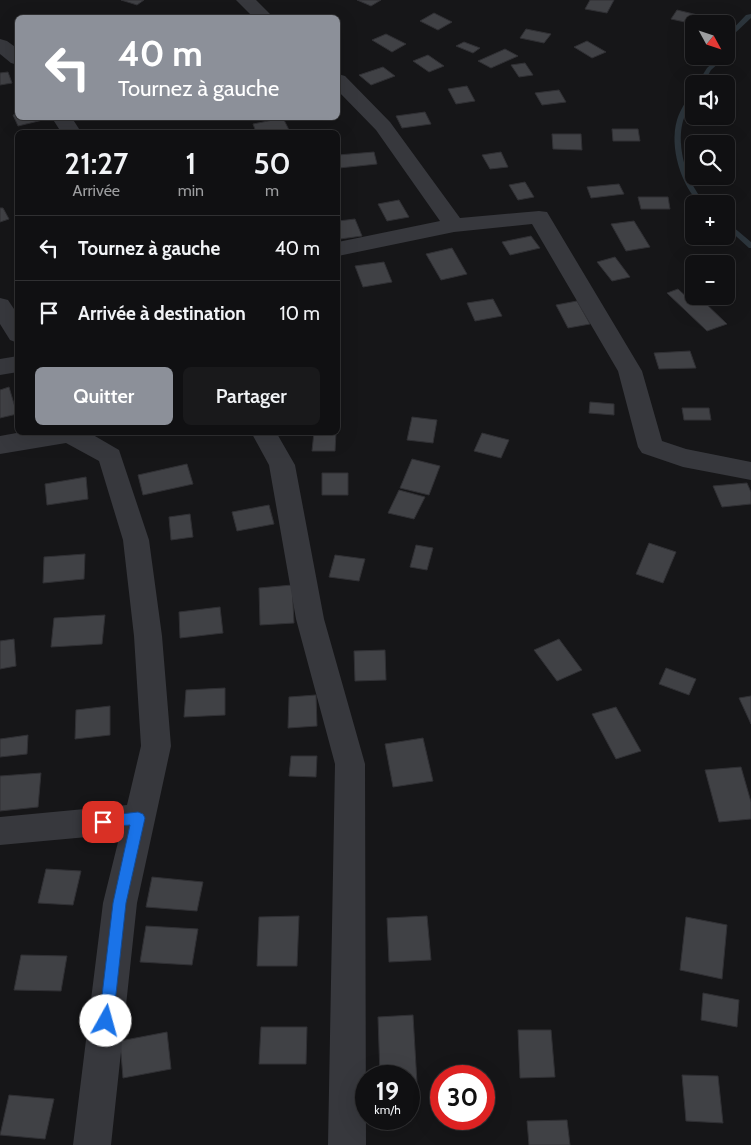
<!DOCTYPE html>
<html lang="fr">
<head>
<meta charset="utf-8">
<style>
  body { margin:0; font-family:Cabin,sans-serif; background:#19191b; color:#f1f3f6; height:100vh; display:flex; flex-direction:column; font-size:19px; white-space:nowrap }
  * { box-sizing:border-box; margin:0 }
  p { font-size:16px; color:#9c9d9f }
  .icon { flex:none; width:28px; height:28px; fill:none; stroke:currentColor; stroke-width:2; stroke-linecap:round; stroke-linejoin:round }
  .map { position:relative; flex:1; overflow:hidden }
  .panel { position:absolute; left:15px; top:130px; width:325px; height:305px; display:flex; flex-direction:column; background:#101012; border-radius:8px; box-shadow:0 5px 20px #0002,0 0 0 1px #303032 }
  .panel>* { flex:none }
  .top-card { position:absolute; left:15px; top:15px; width:325px; height:105px; border-radius:8px; box-shadow:0 5px 20px #0002,0 0 0 1px #303032; background:#8c9099; color:#fff; overflow:hidden }
  .needle { width:32px; rotate:130deg }
  .tools { position:absolute; left:685px; top:15px; display:grid; gap:10px }
  .tools a { display:grid; place-items:center; width:50px; height:50px; border-radius:8px; background:#101012; box-shadow:0 5px 20px #0002,0 0 0 1px #303032; font-size:25px }
  .speed { position:absolute; left:355px; top:1065px; display:flex; gap:10px; font-size:25px; font-weight:700; text-align:center }
  .speed>* { display:grid; place-content:center; width:65px; height:65px; border-radius:50%; background:#101012; box-shadow:0 5px 20px #0002,0 0 0 1px #303032; line-height:1 }
  .speed small { font-size:12px; font-weight:400 }
  .speed .limit { border:8px solid #d22; background:#fff; color:#111 }
  .pin { position:absolute; display:grid; place-items:center; width:42px; height:42px; color:#fff; margin:-21px; border-radius:10px; box-shadow:0 2px 8px #0006 }
  .me { position:absolute; width:55px; margin:-28px; rotate:7deg; stroke-linejoin:round; filter:drop-shadow(0 0 4px #0008) }
  .turn { display:flex; align-items:center; gap:18px; height:105px; padding:0 20px; font-size:22px }
  .turn .icon { width:65px; height:65px; stroke-width:2.5 }
  .turn b { display:block; font-size:35px; line-height:42px }
  .eta { display:flex; justify-content:space-evenly; align-items:center; height:85px; text-align:center }
  .eta b { font-size:30px; font-weight:600; line-height:35px }
  .action { display:flex; gap:10px; margin-top:auto; padding:10px 20px }
  .action a { flex:1; height:58px; border-radius:8px; background:#8c9099; color:#fff; font-size:20px; font-weight:600; line-height:58px; text-align:center }
  .action a+a { background:#19191b; color:#f1f3f6 }
  ul { padding:0; list-style:none }
  li { display:flex; align-items:center; gap:15px; height:65px; padding:0 20px; border-top:1px solid #303032 }
  li div { flex:1 }
  li b { display:block; font-size:19px }
  li em { font-style:normal }
  .map>svg:first-child { display:block }
  .lines { fill:none; stroke-linecap:round; stroke-linejoin:round }
  .stream { fill:#2c353c; fill-rule:evenodd }
  .building { fill:#404145; stroke:#303034 }
  .street { fill:#37383d; fill-rule:evenodd }
  .route { fill:#1a73e8; stroke:#114b97 }
</style>
</head>
<body>
<div class="map">
<svg width="751" height="1145" viewBox="0 0 751 1145">
  <rect width="100%" height="100%" fill="#161618"/>
  <g class="lines">
    <!-- stream -->
    <path class="stream" d="M751 14V18L733 35 729 54 711 70 703 84H697L707 68 720 56H726L727 35 746 15Z
      M694 92C694 103 686 111 683 121 677 142 684 171 695 189 698 195 703 199 707 204H700C681 185 669 147 677 120 680 110 686 101 692 93Z
      M726 221 751 242V248H749L726 227Z"/>
  </g>
  <!-- building -->
  <path class="building" d="M121 0H144L137 5Z
    M357 0H381L371 6Z
    M590 0H614L607 13 585 9Z
    M677 10 702 16 694 24 671 19Z
    M434 13 452 22 438 30 420 21Z
    M526 29 551 34 544 43 520 38Z
    M386 34 406 44 392 52 372 40Z
    M587 41 606 52 592 58 574 47Z
    M464 42 480 48 473 53 456 46Z
    M505 49 518 56 491 68 478 61Z
    M428 55 444 66 429 72 413 61Z
    M525 63 533 75 519 77 511 65Z
    M383 67 395 76 371 85 359 75Z
    M8 72 12 83 0 85V73Z
    M467 86 475 101 456 104 448 89Z
    M559 90 566 102 542 105 535 93Z
    M425 112 431 124 402 128 396 116Z
    M18 114V118H51L18 126 13 115Z
    M283 118 290 132H256L253 124Z
    M612 129H638L640 141H613Z
    M552 134H581L582 150 553 149Z
    M374 152 377 164 339 168 338 155Z
    M501 152 508 167 490 169 482 155Z
    M525 182 534 197 518 200 509 185Z
    M619 184 624 194 591 198 587 187Z
    M638 197H668L670 209H641Z
    M399 200 409 217 387 221 378 204Z
    M0 208H3L9 219 0 222Z
    M355 219 362 236 340 239 338 232V221Z
    M634 221 650 247 626 251 611 224Z
    M531 236 540 248 510 255 502 242Z
    M452 248 467 274 441 280 426 254Z
    M615 257 630 277 612 281 597 262Z
    M384 262 392 282 363 287 355 266Z
    M678 289 693 303 702 300 727 324 707 331 667 293Z
    M493 299 502 316 475 321 467 303Z
    M577 301 590 324 568 328 556 305Z
    M690 351 696 368 659 369 654 353Z
    M9 387 17 414 0 418V390Z
    M590 402 614 404V415L589 413Z
    M682 408H709L711 420H684Z
    M412 417 437 420 433 443 407 440Z
    M314 432H336L335 451H312Z
    M482 433 509 440 501 458 474 451Z
    M412 459 440 466 429 495 400 488Z
    M187 464 193 484 143 495 138 475Z
    M322 473H348V495H322Z
    M86 477 88 499 47 505 45 484Z
    M747 483 751 492V504L722 507 713 486Z
    M399 490 425 497 414 519 388 513Z
    M269 505 274 524 237 531 232 512Z
    M190 514 193 537 171 540 169 517Z
    M649 543 676 552 663 583 636 574Z
    M416 545 433 548 427 570 410 567Z
    M85 554 84 579 43 583 44 557Z
    M335 555 365 559 359 581 329 577Z
    M292 585 294 623 260 625 259 588Z
    M220 607 223 633 180 638 179 612Z
    M105 615 102 644 51 647 54 618Z
    M14 639 16 666 0 669V641Z
    M559 639 582 670 557 681 534 650Z
    M385 650 386 680 355 681 354 651Z
    M666 668 696 679 689 695 659 684Z
    M225 688V715L184 717 186 690Z
    M316 695 317 726 288 728 289 697Z
    M751 696V724L739 698Z
    M110 706V735L75 739 76 710Z
    M616 707 641 751 616 759 592 714Z
    M28 735 27 754 0 757V739Z
    M423 738 433 781 393 787 385 744Z
    M291 756H317L316 777 289 776Z
    M741 767 751 802V819L719 822 705 770Z
    M41 773 38 807 0 811V776Z
    M46 869 81 871 73 905 38 903Z
    M152 877 203 882 197 911 146 907Z
    M299 916 297 966H257L259 917Z
    M427 916 431 960 389 962 387 918Z
    M686 917 727 925 722 979 680 970Z
    M146 926 198 929 192 965 140 962Z
    M21 955 67 956 61 991 14 990Z
    M703 993 739 1000 737 1027 701 1020Z
    M413 1015 417 1083 409 1084V1076H380L378 1017Z
    M261 1027H307L306 1064H259Z
    M518 1030H551L555 1077 520 1078Z
    M167 1032 171 1069 123 1078 120 1041Z
    M682 1075 718 1076 723 1123 686 1121Z
    M9 1095 54 1099 45 1139 0 1135Z
    M567 1120 570 1145H529L527 1121Z"/>
  <g class="lines">
    <!-- street -->
    <path class="street" d="M236 0H256L274 18H254Z
      M0 39 7 41 18 49V65L11 63 0 54Z
      M338 74 345 76 390 122 460 218 539 211 547 212 642 371 662 441 686 449 751 462V480L683 467 642 453 638 447 618 371 532 224 454 232 338 256V242L440 221 376 130 338 91Z
      M52 118H72L81 132H61Z
      M0 298 8 300 18 315V343L10 340 0 324Z
      M18 356V372L0 375V359Z
      M22 432H88L119 450 149 540 162 636 171 746 137 903 111 1145H73L103 903 120 834 0 845V817L127 805 141 746 134 636 123 540 99 461 66 443 0 454V436Z
      M251 432H276L295 465 324 619 365 764 366 1145H328L335 764 296 619 269 465Z"/>
  </g>
  <!-- route -->
  <path class="route" d="M138 812 143 814 145 818 126 903 113 1021 111 1026 106 1028 101 1026 99 1021 113 903 130 825 103 827 98 826 96 822 98 817 103 816Z"/>
</svg>
<div class="tools">
<a><svg class="needle" viewBox="-14 -14 28 28"><path d="M0-13l5 13h-10z" fill="#e53935"/><path d="M0 13l5-13h-10z" fill="#9c9d9f"/></svg></a>
<a><svg class="icon" aria-label="sound" viewBox="0 0 24 24"><path d="M4 9h4l5-4v14l-5-4H4zM17 9q2 3 0 6"/></svg></a>
<a><svg class="icon" aria-label="search" viewBox="0 0 24 24"><circle cx="10" cy="10" r="6"/><path d="M15 15l6 6"/></svg></a>
<a>+</a>
<a>−</a>
</div>
<div class="speed"><div>19<small>km/h</small></div><div class="limit">30</div></div>
<div class="pin" style="left:103px;top:822px;background:#d93025"><svg class="icon" aria-label="arrive" viewBox="0 0 24 24"><path d="M6 21V4h12l-3 4 3 4H6"/></svg></div>
<svg class="me" style="left:106px;top:1021px" viewBox="-20 -20 40 40"><circle r="19" fill="#fff"/><path d="M0-13L10 11 0 6-10 11z" fill="#1a73e8"/></svg>
<div class="top-card">
<div class="turn"><svg class="icon" aria-label="left" viewBox="0 0 24 24"><path d="M17 20v-9H6M10 6l-5 5 5 5"/></svg><div><b>40 m</b>Tournez à gauche</div></div>
</div>
<section class="panel">
<div class="eta">
<div><b>21:27</b><p>Arrivée</p></div>
<div><b>1</b><p>min</p></div>
<div><b>50</b><p>m</p></div>
</div>
<ul>
<li><svg class="icon" aria-label="left" viewBox="0 0 24 24"><path d="M17 20v-9H6M10 6l-5 5 5 5"/></svg><div><b>Tournez à gauche</b></div><em>40 m</em></li>
<li><svg class="icon" aria-label="arrive" viewBox="0 0 24 24"><path d="M6 21V4h12l-3 4 3 4H6"/></svg><div><b>Arrivée à destination</b></div><em>10 m</em></li>
</ul>
<div class="action"><a>Quitter</a><a>Partager</a></div>
</section>
</div>
</body>
</html>
